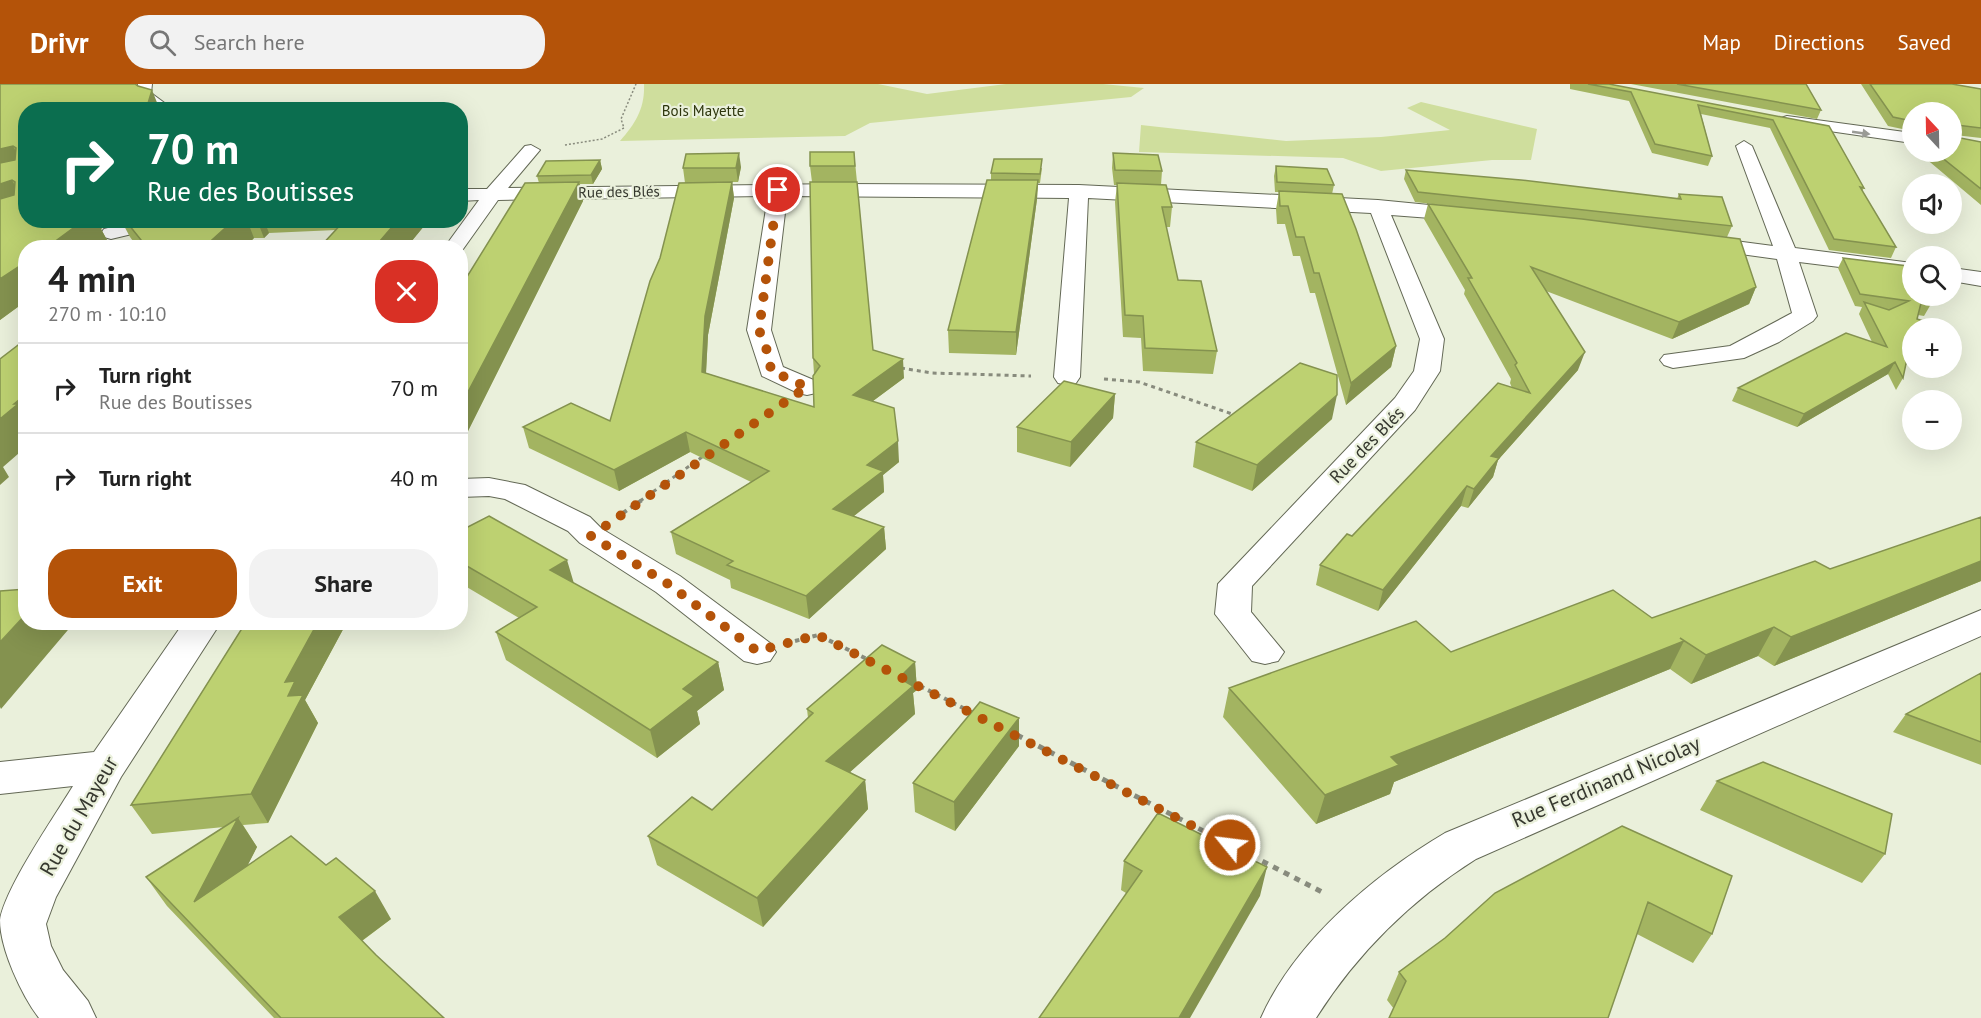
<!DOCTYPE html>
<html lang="en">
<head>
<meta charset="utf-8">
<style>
  body { margin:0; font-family:"PT Sans",sans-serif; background:#f2f2f2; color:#222; height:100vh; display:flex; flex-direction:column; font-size:22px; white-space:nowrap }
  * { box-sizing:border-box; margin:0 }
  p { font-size:20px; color:#767676 }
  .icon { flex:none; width:33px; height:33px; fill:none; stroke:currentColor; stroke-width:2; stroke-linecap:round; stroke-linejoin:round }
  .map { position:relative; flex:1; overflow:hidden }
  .details { position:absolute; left:18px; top:156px; width:450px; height:390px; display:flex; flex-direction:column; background:#fff; border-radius:24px; box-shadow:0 6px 24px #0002 }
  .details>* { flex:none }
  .top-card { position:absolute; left:18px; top:18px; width:450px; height:126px; border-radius:24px; box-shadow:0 6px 24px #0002; background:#0b6e4f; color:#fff; overflow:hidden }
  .needle { width:39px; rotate:338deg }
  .tools { position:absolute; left:1902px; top:18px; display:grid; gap:12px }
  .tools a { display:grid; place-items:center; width:60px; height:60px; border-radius:50%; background:#fff; box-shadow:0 6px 24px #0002; font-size:30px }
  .pin { position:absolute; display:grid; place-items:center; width:51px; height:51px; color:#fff; margin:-26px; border:3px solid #fff; border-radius:50%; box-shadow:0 2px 6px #0007 }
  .me { position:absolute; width:66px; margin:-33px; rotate:299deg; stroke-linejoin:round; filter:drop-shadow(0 0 4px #0008) }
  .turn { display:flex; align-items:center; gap:21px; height:126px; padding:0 30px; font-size:27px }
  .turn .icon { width:78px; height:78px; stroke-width:2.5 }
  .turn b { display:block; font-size:42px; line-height:51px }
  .round { display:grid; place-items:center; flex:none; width:63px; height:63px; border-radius:24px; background:#f2f2f2 }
  .headline { display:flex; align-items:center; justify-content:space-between; height:102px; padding:0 30px }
  h1 { font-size:36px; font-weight:800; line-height:45px }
  .primary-button { display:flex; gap:12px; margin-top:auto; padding:12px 30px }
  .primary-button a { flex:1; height:69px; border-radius:24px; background:#b45309; color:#fff; font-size:24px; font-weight:800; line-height:69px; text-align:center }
  .primary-button a+a { background:#f2f2f2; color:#222 }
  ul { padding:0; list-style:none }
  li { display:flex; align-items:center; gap:18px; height:90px; padding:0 30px; border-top:2px solid #e0e0e0 }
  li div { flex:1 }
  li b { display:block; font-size:22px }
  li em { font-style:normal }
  header { display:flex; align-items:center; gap:36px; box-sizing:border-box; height:84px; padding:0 30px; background:#b45309; color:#fff }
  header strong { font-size:28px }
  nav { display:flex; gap:33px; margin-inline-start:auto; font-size:21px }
  .search { width:420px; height:54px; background:#f2f2f2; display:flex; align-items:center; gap:15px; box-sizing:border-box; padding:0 21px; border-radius:24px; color:#767676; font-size:22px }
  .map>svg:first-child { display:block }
  .green { fill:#cfde9d }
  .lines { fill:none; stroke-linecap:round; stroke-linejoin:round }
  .minor-casing { stroke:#636855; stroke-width:2 }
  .path-far3 { stroke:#888b7d; stroke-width:1.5; stroke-dasharray:2 2; stroke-linecap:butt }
  .path-far2 { stroke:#888b7d; stroke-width:3; stroke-dasharray:4 4; stroke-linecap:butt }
  .path-far1 { stroke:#888b7d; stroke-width:4; stroke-dasharray:4.5 4.5; stroke-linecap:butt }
  .path { stroke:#888b7d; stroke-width:5; stroke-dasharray:6 6; stroke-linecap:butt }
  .minor { fill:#fff; fill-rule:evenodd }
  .wall { fill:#a3b461 }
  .shaded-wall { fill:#84924f }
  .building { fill:#bdd171; stroke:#84924f; stroke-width:1.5 }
  .oneway { fill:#9a9b96 }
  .route { stroke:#b45309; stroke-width:10; stroke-dasharray:0 18 }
  .labels { text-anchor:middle; stroke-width:4.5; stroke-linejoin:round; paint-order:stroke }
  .far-park-label { font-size:15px; fill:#2d350c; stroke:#eaf0db }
  .far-street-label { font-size:15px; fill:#35372e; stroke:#eaf0db }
  .street-label { font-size:18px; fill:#35372e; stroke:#eaf0db }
  .near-street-label { font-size:21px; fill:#35372e; stroke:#eaf0db }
</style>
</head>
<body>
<header>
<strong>Drivr</strong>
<div class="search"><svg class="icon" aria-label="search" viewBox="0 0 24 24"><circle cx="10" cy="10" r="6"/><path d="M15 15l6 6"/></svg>Search here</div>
<nav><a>Map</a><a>Directions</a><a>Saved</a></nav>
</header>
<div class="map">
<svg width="1981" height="934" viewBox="0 0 1981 934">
  <rect width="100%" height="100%" fill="#eaf0db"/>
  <!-- green -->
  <path class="green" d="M644 0H878L927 10 1006 0H1103L1144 4 1131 13 870 39 845 52 620 57C636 39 645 24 644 0Z
    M1421 18 1537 45 1531 76H1492L1381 87 1343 74 1139 68 1141 41 1286 57 1381 53 1450 46 1407 24Z"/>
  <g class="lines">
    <defs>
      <path id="minor" d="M138 0H152L151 9 174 26C158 26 147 24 136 11Z
        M1787 32 1912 49V59L1781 40 1779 37 1781 34Z
        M1744 57 1752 62 1795 164 1912 179V192L1799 178 1817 232 1813 237 1779 258 1744 274 1673 284 1664 281 1660 276 1664 271 1730 262 1792 229 1777 175 1697 164 1690 162 1687 158 1690 154 1697 152 1773 162 1736 62Z
        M531 61 540 66 508 104 839 100 1079 101 1378 116 1470 125 1480 131 1470 137 1391 131 1444 255 1440 287 1415 326 1252 502 1251 528 1284 568 1278 577 1265 580 1252 577 1215 530 1218 500 1395 314 1414 287 1420 255 1371 129 1088 114 1080 293 1076 299 1067 301 1058 299 1054 293 1069 114 787 112 771 246 783 283 816 297 820 303 816 309 807 311 798 309 762 292 747 246 768 112 498 116 461 168 460 164H444L479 116 460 117V105H487L525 62Z
        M139 136H177L174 140 111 155 104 153 101 149 104 145Z
        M1952 184 1981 188V202L1952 197Z
        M489 394 525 401 590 433 602 445 680 492 770 559 776 568 770 577 757 580 744 577 656 508 580 459 568 447 505 415 489 412 460 413V395Z
        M1981 526V552L1476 775C1411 816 1358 868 1316 934H1261C1295 857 1374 791 1445 749Z
        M184 538H221L121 693 56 813 46 840 51 862 63 886 88 917 96 934H39C22 912 0 865 0 836 5 804 54 733 73 702L0 710V678L94 668Z"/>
    </defs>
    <!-- minor casing -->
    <use href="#minor" class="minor-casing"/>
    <!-- path-far3 -->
    <path class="path-far3" d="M565 61 602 55 624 44 621 35 636 0"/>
    <!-- path-far2 -->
    <path class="path-far2" d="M901 284 932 289 1031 292
      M1104 295 1139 298 1238 332
      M640 417 705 371"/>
    <!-- path-far1 -->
    <path class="path-far1" d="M623 429 642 416
      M795 557 818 551 871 577
      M912 598 975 630"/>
    <!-- path -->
    <path class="path" d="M1017 651 1324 809"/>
    <!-- minor -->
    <use href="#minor" class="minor"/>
  </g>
  <!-- wall -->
  <path class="wall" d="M0 0H135L26 136H429L406 164H319L336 146 269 149 264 154H254L244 164H138L130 153 122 138 103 143 101 145 107 156 97 164H26V217L0 236Z
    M1570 0H1609L1829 42 1864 104 1862 107 1896 163 1891 174 1829 166 1770 44 1701 30 1712 72 1708 82 1652 69 1629 17 1570 5Z
    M1631 0H1806L1821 26 1817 35Z
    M1861 0H1952L1981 5V54L1955 51V53L1981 58V121L1918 68H1952L1912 28V47L1888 42Z
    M854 68 857 98H812L810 82Z
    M1113 69 1162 87 1161 101 1172 123 1170 143H1166L1178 196 1217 267 1213 290 1143 287 1141 254 1123 253 1115 118 1117 101H1114L1112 84Z
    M600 76 602 85 593 100H580L583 117 460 363V204L539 99 537 92Z
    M1276 82 1334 101 1332 110 1396 262 1391 283 1346 321 1315 209H1310L1300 172H1293L1285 140H1277L1276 125 1279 108H1275L1274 92Z
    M741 83 738 98H732L734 114 708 251 706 289 814 323V290L813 274 873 266 904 294 873 317 899 378 883 391 884 408 854 432 884 443 886 465 809 535 731 504 730 496 676 470 671 448 751 398 690 368 619 407 529 364 523 343 610 337 660 174 685 99 683 84Z
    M1042 84 1040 99H1038L1037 115 1016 271 949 269 948 246 991 96V89Z
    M1406 86 1677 115 1679 110 1732 142 1727 153 1664 146 1756 203 1749 220 1672 255 1546 207 1578 286 1498 376 1493 393 1468 424 1461 422 1378 527 1316 501 1320 481 1512 304 1510 299 1511 295 1464 210 1465 206 1424 135 1428 120 1493 127 1415 118 1404 95Z
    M1843 174 1931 220 1924 232 1918 231 1912 244V277L1906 280 1903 294 1896 306 1888 290 1797 343 1732 317 1738 304 1872 258 1859 230 1862 223 1855 222 1838 184Z
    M1115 310 1113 334 1070 383 1017 368V343Z
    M1332 335 1252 407 1193 383 1196 358Z
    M1981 433V497L1774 582 1758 572 1691 600 1670 585 1394 698 1390 710 1316 740 1223 633 1229 604 1451 568 1652 534 1830 485Z
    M460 447 573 499 718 578 724 606 697 627 700 640 657 674 506 576 496 548 519 534 460 499Z
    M246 538H347L305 616 318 639 268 739 243 741 257 763 247 782 391 835 362 857 376 871 444 934H274L167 822 146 793 224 743 152 750 131 721Z
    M915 578 917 606 913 609 915 630 850 688 865 696 868 725 763 843 657 781 648 752 712 726 808 634 807 625Z
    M1981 589V681L1893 648 1906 630Z
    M1019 634V662L955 747 915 728 913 699Z
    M1717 697 1885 770 1862 799 1700 726Z
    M1622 742 1712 850 1693 879 1637 850 1394 925 1387 916 1399 888Z
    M1124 777 1260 812 1126 809 1121 806Z"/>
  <!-- shaded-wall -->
  <path class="shaded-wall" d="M152 6 160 26H146Z
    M13 62 26 86 0 92V65Z
    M462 65 468 88 460 98V66Z
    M739 69 741 83 738 98 736 84Z
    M600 76 602 85 593 100 591 91Z
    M12 96 25 121 0 129V100Z
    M1038 96 1037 115 1016 271V248Z
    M579 98 583 117 460 363V323Z
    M732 98 734 114 708 251 705 307 702 288 705 232Z
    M84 136H122V138L103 143 101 145 107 156 97 164H46Z
    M234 136H247L254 154 244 164H203Z
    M257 136H264L269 149 264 154Z
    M398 136H429L406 164H374Z
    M26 178V217L0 236V195Z
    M1756 203 1749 220 1672 255 1679 238Z
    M1396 262 1391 283 1346 321 1351 299Z
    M1585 268 1578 286 1498 376 1493 393 1468 424 1474 405 1491 372Z
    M1912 268V277L1902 283 1908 270Z
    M903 275 904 294 854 331 853 311Z
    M1895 278 1888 290 1797 343 1804 330Z
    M26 310V363L3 383 9 393 0 401V335L14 320Z
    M1115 310 1113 334 1070 383 1071 358Z
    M1337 311 1332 335 1252 407 1257 381Z
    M686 348 690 368 619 407 614 386Z
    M898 357 899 378 883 391 884 408 835 447 833 425 867 381Z
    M1467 402 1461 422 1378 527 1383 506Z
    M884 443 886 465 809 535 806 512Z
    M567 476 575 503 550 486Z
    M1981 477V497L1774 582 1791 553Z
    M26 530V538H72L73 540 1 625 0 623V558Z
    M318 538H347L305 616 318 639 268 739 251 710 288 612 285 598Z
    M1774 543 1758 572 1691 600 1706 571Z
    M1684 557 1670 585 1394 698 1390 710 1316 740 1325 711 1391 673Z
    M718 578 724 606 697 627 700 640 657 674 650 646 683 605Z
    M915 578 917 606 913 609 915 630 830 706 826 677 899 594Z
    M1019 634V662L955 747 954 718Z
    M865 696 868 725 763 843 757 814Z
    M238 734 257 763 214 847 194 818Z
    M1267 783 1260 812 1190 934H1179Z
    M375 807 391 835 356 861 339 833Z"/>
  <!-- building -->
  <path class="building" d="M0 0H135L138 2 152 6 146 26H26V136H84L46 164H26V178L0 195V115L14 111 15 98 12 96 0 100V79L15 76 16 64 13 62 0 65Z
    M1588 0H1609L1829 42 1864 104 1860 103 1896 163 1834 155 1773 36 1698 21 1712 72 1655 60 1631 8Z
    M1677 0H1806L1821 26Z
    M1870 0H1952L1981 5V44L1957 41 1955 53 1981 58V105L1935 68H1952V28H1912V37L1893 33Z
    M810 68H854L855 82H810Z
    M739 69 736 84H683L686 70Z
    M1113 69 1158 71 1162 87 1115 86Z
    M994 75H1042L1040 90 991 89Z
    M600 76 591 91 537 92 546 77Z
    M1276 82 1327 85 1334 101 1277 98Z
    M1406 86 1521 96 1681 115 1679 110 1722 113 1732 142 1418 108Z
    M987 96H1038L1016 248 948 246Z
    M579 98 460 323V204L525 99Z
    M732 98 705 232 702 288 814 323 813 292 820 282 813 274 810 98H857L873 266 903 275 853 311 894 324 898 357 867 381 883 387 833 425 884 443 806 512 727 481 733 477 671 448 769 387 686 348 614 386 523 343 571 319 610 337 650 197 660 174 679 99Z
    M1117 99 1166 101 1172 123H1162L1178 196 1201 197 1217 267 1145 264 1143 232 1125 231Z
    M1279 107 1342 110 1356 145 1396 262 1351 299 1319 189H1314L1304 153H1296L1288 122H1280Z
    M1428 120 1582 135 1740 155 1756 203 1679 238 1531 183 1585 268 1491 372 1499 374 1474 405 1467 402 1383 506 1320 481 1347 450 1352 452 1498 299 1530 309 1515 281 1517 279 1468 194H1472Z
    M125 136H234L203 164H142L145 161Z
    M345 136H398L374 164H319Z
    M1843 174 1908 182 1912 190V212H1926L1931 220 1921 219 1917 235 1945 244H1912V268L1908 270 1903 294 1895 278 1804 330 1738 304 1846 249 1887 263 1864 218 1889 226 1909 217 1860 210Z
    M26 255V310L14 320H18L0 335V275Z
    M1300 279 1337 291V311L1257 381 1196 358Z
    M1064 297 1115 310 1071 358 1017 343Z
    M489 432 567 476 550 486 718 578 683 605 694 612 650 646 496 548 537 523 460 478V447Z
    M1981 433V477L1791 553 1774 543 1706 571 1680 554 1684 557 1391 673 1399 681 1325 711 1229 604 1416 537 1451 568 1613 506 1652 534 1815 477 1830 485Z
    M26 505V530L0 558V507Z
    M246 538H318L285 598 295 597 288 612 303 611 251 710 131 721Z
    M882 561 915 578 899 594 913 602 826 677 865 696 757 814 648 752 692 713 712 726 813 629 807 625Z
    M1981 589V658L1906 630Z
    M980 618 1019 634 954 718 913 699Z
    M1763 678 1892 730 1885 770 1717 697Z
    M1158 729 1267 783 1179 934H1039L1142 787 1124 777Z
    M238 734 194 818 291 752 326 781 336 774 375 807 339 833 376 871 444 934H281L146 793Z
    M1622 742 1732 792 1712 850 1648 818 1608 934H1389L1406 897 1399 888 1445 854 1495 809Z"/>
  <!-- one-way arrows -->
  <defs><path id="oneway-solid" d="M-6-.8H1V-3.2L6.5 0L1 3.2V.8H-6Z" transform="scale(1.5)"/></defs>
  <use class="oneway" href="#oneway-solid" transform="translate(1861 49) rotate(8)"/>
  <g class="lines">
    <!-- route -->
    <path class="route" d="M778 106 759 246 769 272 771 287 807 303 591 452 668 500 757 567 818 551 1230 761"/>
  </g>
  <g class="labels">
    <!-- far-park labels -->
    <g class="far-park-label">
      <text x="703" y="32">Bois Mayette</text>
    </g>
    <!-- far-street labels -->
    <g class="far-street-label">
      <text transform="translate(619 108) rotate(-1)" y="5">Rue des Blés</text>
    </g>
    <!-- street labels -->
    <g class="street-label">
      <text transform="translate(1367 361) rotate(-46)" y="6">Rue des Blés</text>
    </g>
    <!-- near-street labels -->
    <g class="near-street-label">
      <text transform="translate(1606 698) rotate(-23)" y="7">Rue Ferdinand Nicolay</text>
      <text transform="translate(79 732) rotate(-60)" y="7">Rue du Mayeur</text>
    </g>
  </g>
</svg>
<div class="tools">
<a><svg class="needle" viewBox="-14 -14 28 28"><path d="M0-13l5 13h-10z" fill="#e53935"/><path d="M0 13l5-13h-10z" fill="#767676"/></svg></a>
<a><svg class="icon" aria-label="sound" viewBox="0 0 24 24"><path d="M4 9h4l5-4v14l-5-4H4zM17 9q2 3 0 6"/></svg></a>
<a><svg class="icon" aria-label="search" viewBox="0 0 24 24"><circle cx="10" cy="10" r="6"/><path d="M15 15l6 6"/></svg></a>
<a>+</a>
<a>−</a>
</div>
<div class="pin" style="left:778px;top:106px;background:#d93025"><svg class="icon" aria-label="arrive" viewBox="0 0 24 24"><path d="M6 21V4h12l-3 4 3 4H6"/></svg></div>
<svg class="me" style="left:1230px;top:761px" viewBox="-20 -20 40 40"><circle r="17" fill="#b45309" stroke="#fff" stroke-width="3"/><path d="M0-11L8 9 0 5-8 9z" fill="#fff"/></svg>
<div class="top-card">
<div class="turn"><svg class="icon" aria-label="right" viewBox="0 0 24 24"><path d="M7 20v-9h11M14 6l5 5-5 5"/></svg><div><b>70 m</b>Rue des Boutisses</div></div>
</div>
<section class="details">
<div class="headline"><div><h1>4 min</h1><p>270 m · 10:10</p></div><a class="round" style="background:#d93025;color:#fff"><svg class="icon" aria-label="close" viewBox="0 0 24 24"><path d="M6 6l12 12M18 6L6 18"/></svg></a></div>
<ul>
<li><svg class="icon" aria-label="right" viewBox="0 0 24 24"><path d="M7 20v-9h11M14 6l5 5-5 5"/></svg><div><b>Turn right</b><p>Rue des Boutisses</p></div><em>70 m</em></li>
<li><svg class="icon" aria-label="right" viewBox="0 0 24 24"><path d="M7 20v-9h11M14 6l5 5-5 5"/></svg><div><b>Turn right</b></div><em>40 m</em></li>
</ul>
<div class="primary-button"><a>Exit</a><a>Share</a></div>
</section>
</div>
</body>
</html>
